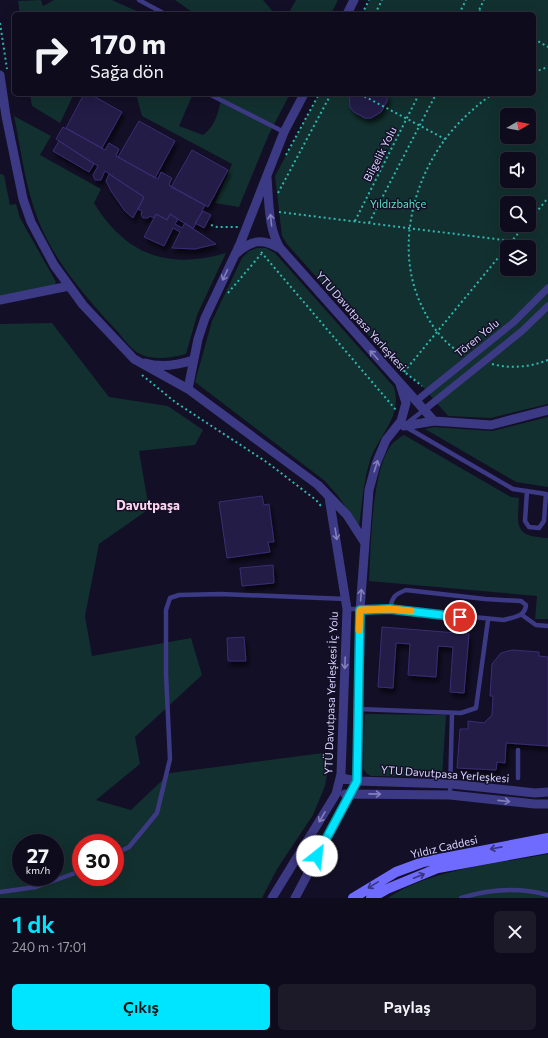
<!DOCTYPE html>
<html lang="tr">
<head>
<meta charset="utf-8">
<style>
  body { margin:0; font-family:Commissioner,sans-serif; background:#1c1929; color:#f1f3f6; height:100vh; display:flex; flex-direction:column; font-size:15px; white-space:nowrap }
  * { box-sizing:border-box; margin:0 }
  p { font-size:13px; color:#9b9ba3 }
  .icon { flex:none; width:22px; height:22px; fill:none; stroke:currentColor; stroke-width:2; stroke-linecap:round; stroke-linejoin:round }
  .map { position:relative; height:898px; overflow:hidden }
  .details { display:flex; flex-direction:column; background:#0e0b1c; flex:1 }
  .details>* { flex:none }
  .banner { position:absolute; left:12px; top:12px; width:524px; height:84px; border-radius:6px; box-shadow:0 4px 16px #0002,0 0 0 1px #2e2b3b; background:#0e0b1c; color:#f1f3f6; overflow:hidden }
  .needle { width:26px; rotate:80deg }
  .fabs { position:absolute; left:500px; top:108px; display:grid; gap:8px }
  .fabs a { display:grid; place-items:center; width:36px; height:36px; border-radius:6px; background:#0e0b1c; box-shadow:0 4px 16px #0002,0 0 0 1px #2e2b3b; font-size:20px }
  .speed { position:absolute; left:12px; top:834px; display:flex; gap:8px; font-size:20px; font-weight:700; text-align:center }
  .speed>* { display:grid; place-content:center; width:52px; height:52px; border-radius:50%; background:#0e0b1c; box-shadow:0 4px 16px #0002,0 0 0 1px #2e2b3b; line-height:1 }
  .speed small { font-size:10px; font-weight:400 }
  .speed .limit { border:6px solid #d22; background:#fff; color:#111 }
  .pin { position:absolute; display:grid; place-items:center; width:34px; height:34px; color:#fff; margin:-17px; border:2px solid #fff; border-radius:50%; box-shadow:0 1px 4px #0007 }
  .me { position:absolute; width:44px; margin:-22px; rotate:29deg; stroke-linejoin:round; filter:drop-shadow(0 0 3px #0008) }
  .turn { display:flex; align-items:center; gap:14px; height:84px; padding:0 12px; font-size:18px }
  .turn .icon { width:52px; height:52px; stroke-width:2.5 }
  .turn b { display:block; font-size:28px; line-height:34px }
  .round { display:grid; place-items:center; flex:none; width:42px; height:42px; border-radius:6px; background:#1c1929 }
  .summary { display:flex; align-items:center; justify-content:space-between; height:68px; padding:0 12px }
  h1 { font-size:24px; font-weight:600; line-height:30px; color:#00e5ff }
  .button { display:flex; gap:8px; margin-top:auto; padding:8px 12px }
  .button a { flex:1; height:46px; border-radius:6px; background:#00e5ff; color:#111; font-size:16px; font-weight:600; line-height:46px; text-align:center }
  .button a+a { background:#1c1929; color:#f1f3f6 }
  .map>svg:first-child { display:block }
  .green { fill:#12302f; fill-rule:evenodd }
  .building { fill:#241b47; stroke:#3b2d73; filter:url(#shadow) }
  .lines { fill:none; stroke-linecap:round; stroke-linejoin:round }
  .path { stroke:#2fb8b0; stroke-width:2; stroke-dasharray:2 3; stroke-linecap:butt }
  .service { stroke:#3d3a85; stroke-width:4.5 }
  .pedestrian { stroke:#3d3a85; stroke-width:7 }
  .minor { stroke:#3d3a85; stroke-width:9 }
  .secondary { stroke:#6f6bff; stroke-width:10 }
  .oneway { stroke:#837fbc }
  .oneway2 { stroke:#38347d }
  .route-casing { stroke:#0095a6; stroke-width:10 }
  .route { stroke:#00e5ff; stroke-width:7 }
  .slow { stroke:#f59e0b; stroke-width:7 }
  .labels { text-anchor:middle; stroke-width:3; stroke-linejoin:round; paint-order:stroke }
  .street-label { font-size:11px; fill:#d9d4ff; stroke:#130f26 }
  .park-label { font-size:11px; fill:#5fe0c0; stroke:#130f26 }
  .quarter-label { font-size:13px; font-weight:bold; fill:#ffd6f0; stroke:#130f26 }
</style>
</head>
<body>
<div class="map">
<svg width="548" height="898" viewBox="0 0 548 898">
  <defs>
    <filter id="shadow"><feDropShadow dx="2.5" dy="4.5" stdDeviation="2" flood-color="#0009"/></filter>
  </defs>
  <rect width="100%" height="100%" fill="#130f26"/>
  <!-- green -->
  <path class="green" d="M41 0 43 6 54 0H112L143 14H20L18 1Z
    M175 0H263L275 14H195Z
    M296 0H338L331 14H288Z
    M370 0H548V404L491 418 448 416 423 387 392 362 287 244 282 236 275 176 319 94H534V14H362ZM507 115H529V137H507ZM507 159H529V181H507ZM507 203H529V225H507ZM507 247H529V269H507Z
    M30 94H74L60 123 32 106Z
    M136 94H189L192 96 179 126 203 135C217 125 219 109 222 94H290L269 134 239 207 215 203 232 164 142 116Z
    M14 116 51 136 40 155 101 189 94 203C126 255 168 270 226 253L197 315 186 354C172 358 152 361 138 353 130 348 123 338 117 331 86 298 53 260 37 217 25 185 21 150 14 116Z
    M0 174 4 175 10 205 16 204 20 218 56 282 53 287 0 296Z
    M257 248H266L275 253 394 387C403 419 377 435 369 464 363 485 362 505 359 526L338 496 325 481 195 382 212 321 242 258 249 251Z
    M52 323 109 397 168 406 203 430 195 445 139 451 149 509 99 544 85 616 92 656 191 638 202 675 135 737 140 764 96 800 131 810 170 773 331 752 325 786 313 815 277 869 262 898H0V324ZM21 843H55V877H21ZM81 843H115V877H81Z
    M548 417V487L516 482 425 429 434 427 492 431Z
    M404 435 511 497 519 498C517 528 515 536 548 538V619H535L537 596 369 581C371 547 371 470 392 444 395 441 400 437 404 435Z
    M365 714 446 715 442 777 371 776 366 773 363 768Z
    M548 854V898H388C431 869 497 864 548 854Z"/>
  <!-- building -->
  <path class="building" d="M84 94H90L122 112 102 148 66 128Z
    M349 94H387V101L381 112 371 118H365L354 112 350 107Z
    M139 121 175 141 155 178 118 157Z
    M63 127 105 150 109 143 119 149 116 156 158 179 161 172 172 178 169 185 205 205 193 229 170 214 167 220 156 214 154 218 150 216 148 218H143L141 214 142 211 138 209 144 197 105 171 101 180H95L93 175 98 166 56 139Z
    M59 141 94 164 89 172 53 151Z
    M192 150 228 170 208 207 171 187Z
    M109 174 144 197 133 218 125 211 111 191 106 181Z
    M203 211 211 215 204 228 195 223Z
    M156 214 167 220 170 214 178 219 175 224 182 228 185 223 216 244 195 249 172 248 180 232 173 228 164 246 153 241 144 237Z
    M262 496 264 505 269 504 274 542H268L270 552 227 558 219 502Z
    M273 565 274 583 242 586 240 568Z
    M382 627 469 634 464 693 450 692 453 647 438 646 436 677 408 675 410 644 396 643 393 688 378 687Z
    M244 637 246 661H228L227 638Z
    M512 650 539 652V656L548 657V746L506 743 505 763 497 762 496 770 457 768 460 729H468V721L484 723 492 715 493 696H490L492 664 501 653Z"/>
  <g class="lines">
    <!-- path -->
    <path class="path" d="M479 11 486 14
      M362 14 369 0
      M375 14 382 0
      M459 14 466 0
      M477 14 484 0
      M0 23 7 69
      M534 39 548 47
      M534 72 548 67
      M360 94 445 139
      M286 155 319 94
      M278 193 331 94
      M279 212 512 241
      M355 221 419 94
      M529 221 548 198
      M369 223 436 94
      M211 225 217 227H238
      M507 247 525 225
      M261 252 396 410
      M228 293 262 253
      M462 354C441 341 429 323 419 300 397 248 412 183 446 138 459 121 475 107 492 94
      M492 364C511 369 530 367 548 360
      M402 370 422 386
      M404 372 507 247
      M142 375 175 402 268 463 316 500 321 506"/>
    <!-- service -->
    <path class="service" d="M139 0 165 14
      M209 94 284 132
      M406 424 424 410
      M406 427 513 489 546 494 544 521 539 528 529 527 525 521 527 491
      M347 609H390L504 620C514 617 525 617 526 605L521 601 485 599 406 590C395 594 392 597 390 609
      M522 615 536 625 548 626
      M358 709 461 713 476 708 488 620
      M518 778V750
      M450 795 452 713
      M115 854 129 847 157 813 170 759 166 674V610L170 598 179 595 221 594 346 599
      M0 892 36 887 81 871
      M461 898C490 889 519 887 548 895"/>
    <!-- pedestrian -->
    <path class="pedestrian" d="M416 401 514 322 548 288
      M424 410 522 331 548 306"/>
    <!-- minor -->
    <path class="minor" d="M347 14 354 0
      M0 75 6 116 23 199 31 222 54 265 83 305 134 359 188 389 318 485 347 515 365 543
      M267 177C269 201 268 228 280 248L434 421
      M237 253C251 240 263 238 279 248
      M0 300 69 286
      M145 363C161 368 178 365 193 360
      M188 389 198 339 205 318 240 244 284 132 304 94
      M404 426 434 421 491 425 548 410
      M341 778 357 781 451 784 535 793 548 792
      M345 794 450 795 535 804H548
      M272 898 336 794 341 774 347 609 329 497
      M295 898 357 781 360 610 369 490 376 464 386 440 401 421 406 403 400 384"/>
    <!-- secondary -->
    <path class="secondary" d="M353 898 396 872 423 862 548 838
      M371 898 387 889 438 868 548 848"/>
  </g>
  <!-- one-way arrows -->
  <defs><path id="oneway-shaft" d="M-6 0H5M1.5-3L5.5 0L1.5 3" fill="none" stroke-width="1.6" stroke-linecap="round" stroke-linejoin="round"/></defs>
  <g class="oneway">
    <use href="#oneway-shaft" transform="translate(271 220) rotate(-96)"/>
    <use href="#oneway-shaft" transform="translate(225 275) rotate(115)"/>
    <use href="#oneway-shaft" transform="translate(374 355) rotate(-132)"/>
    <use href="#oneway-shaft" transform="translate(376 466) rotate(-72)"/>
    <use href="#oneway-shaft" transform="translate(336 534) rotate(81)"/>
    <use href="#oneway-shaft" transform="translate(361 595) rotate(-86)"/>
    <use href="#oneway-shaft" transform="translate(345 663) rotate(92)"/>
    <use href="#oneway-shaft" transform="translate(375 794) rotate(1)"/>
    <use href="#oneway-shaft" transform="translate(504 801) rotate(6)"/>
    <use href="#oneway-shaft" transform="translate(322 817) rotate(120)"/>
  </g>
  <g class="oneway2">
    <use href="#oneway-shaft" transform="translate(496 848) rotate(169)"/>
    <use href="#oneway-shaft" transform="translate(419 876) rotate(-21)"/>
    <use href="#oneway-shaft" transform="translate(373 885) rotate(149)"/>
  </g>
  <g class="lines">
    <defs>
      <path id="route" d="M317 856 357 781 360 610 390 609 460 617"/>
    </defs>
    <!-- route casing -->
    <use href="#route" class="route-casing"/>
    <!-- route -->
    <use href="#route" class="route"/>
    <!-- slow -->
    <path class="slow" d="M359 630 360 610 390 609 411 611"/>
  </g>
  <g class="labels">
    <!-- street labels -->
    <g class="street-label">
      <text transform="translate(380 154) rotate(-63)" y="4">Bilgelik Yolu</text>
      <text transform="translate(361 321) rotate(48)" y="4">YTU Davutpasa Yerleşkesi</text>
      <text transform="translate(477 338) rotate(-39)" y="4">Tören Yolu</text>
      <text transform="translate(331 693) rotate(-88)" y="4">YTÜ Davutpasa Yerleşkesi İç Yolu</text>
      <text transform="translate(445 774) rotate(4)" y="4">YTU Davutpasa Yerleşkesi</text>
      <text transform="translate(444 847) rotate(-13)" y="4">Yıldız Caddesi</text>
    </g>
    <!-- park labels -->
    <g class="park-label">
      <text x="398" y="208">Yıldızbahçe</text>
    </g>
    <!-- quarter labels -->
    <g class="quarter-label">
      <text x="148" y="510">Davutpaşa</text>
    </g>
  </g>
</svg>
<div class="fabs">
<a><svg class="needle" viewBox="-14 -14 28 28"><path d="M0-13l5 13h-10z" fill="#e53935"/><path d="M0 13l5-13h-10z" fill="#9b9ba3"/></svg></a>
<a><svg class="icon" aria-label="sound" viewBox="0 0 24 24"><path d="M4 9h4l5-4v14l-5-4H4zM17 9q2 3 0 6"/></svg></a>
<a><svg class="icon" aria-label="search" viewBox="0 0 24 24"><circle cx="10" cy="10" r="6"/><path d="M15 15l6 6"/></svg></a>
<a><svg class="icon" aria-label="layers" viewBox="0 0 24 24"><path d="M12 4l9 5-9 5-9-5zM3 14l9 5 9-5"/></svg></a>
</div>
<div class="speed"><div>27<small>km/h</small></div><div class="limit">30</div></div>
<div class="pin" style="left:460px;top:617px;background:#d93025"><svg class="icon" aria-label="arrive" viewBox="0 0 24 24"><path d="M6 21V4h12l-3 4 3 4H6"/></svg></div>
<svg class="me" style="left:317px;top:856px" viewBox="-20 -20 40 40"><circle r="19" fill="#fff"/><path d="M0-13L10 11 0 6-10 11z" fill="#00e5ff"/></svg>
<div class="banner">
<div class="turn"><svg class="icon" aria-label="right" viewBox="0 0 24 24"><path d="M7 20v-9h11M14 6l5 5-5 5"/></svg><div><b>170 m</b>Sağa dön</div></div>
</div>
</div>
<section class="details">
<div class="summary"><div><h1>1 dk</h1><p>240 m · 17:01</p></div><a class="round"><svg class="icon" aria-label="close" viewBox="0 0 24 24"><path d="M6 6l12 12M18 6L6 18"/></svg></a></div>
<div class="button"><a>Çıkış</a><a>Paylaş</a></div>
</section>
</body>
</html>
